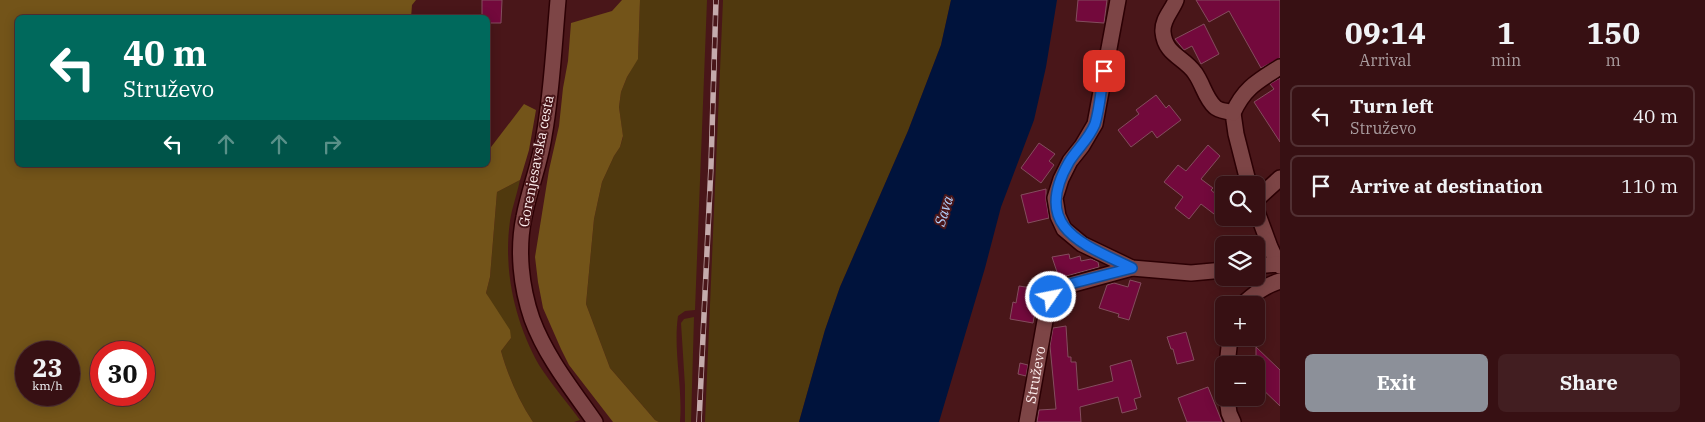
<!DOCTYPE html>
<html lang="en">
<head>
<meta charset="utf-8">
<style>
  body { margin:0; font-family:"IBM Plex Serif",serif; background:#421e21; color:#f1f3f6; height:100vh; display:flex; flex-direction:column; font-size:19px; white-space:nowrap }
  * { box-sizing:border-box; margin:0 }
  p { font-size:16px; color:#aa9da0 }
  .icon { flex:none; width:28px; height:28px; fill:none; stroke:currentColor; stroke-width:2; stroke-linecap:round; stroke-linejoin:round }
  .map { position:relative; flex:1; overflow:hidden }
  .side { display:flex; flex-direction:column; background:#371013; width:425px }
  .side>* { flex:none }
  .banner { position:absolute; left:15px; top:15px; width:475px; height:152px; border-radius:8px; box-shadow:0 2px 12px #0003,0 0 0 1px #513033; background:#00695c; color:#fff; overflow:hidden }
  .controls { position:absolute; left:1215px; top:176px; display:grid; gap:10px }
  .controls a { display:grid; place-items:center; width:50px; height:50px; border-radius:8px; background:#371013; box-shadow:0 2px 12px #0003,0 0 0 1px #513033; font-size:25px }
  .speed { position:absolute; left:15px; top:341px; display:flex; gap:10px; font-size:25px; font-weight:700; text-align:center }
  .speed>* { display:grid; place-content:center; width:65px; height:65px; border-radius:50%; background:#371013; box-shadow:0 2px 12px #0003,0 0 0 1px #513033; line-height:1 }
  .speed small { font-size:12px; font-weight:400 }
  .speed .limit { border:8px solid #d22; background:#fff; color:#111 }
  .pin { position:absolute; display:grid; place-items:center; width:42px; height:42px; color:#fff; margin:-21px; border-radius:10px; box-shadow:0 2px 8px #0006 }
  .me { position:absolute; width:55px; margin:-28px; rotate:57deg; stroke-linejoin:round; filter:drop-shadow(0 0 4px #0008) }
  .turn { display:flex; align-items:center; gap:18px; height:105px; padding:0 25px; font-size:22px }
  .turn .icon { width:65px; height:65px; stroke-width:2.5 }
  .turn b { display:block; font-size:35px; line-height:42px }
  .lanes { display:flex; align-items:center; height:48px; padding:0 25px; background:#0003; justify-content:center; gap:25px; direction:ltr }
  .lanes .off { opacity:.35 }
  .eta { display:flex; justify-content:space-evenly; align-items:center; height:85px; text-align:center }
  .eta b { font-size:30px; font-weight:700; line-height:35px }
  .button { display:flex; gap:10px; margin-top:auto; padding:10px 25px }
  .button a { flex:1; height:58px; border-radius:8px; background:#8c9099; color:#fff; font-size:20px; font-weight:700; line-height:58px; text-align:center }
  .button a+a { background:#421e21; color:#f1f3f6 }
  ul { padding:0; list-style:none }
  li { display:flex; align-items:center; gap:15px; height:62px; margin:0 10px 8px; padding:0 15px; border:2px solid #513033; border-radius:8px }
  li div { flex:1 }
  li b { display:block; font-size:19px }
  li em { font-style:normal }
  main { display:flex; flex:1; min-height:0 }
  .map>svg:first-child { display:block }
  .green { fill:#50390e }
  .forest { fill:#735419; fill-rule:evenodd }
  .water { fill:#00133c }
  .building { fill:#73093c; stroke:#844d5e }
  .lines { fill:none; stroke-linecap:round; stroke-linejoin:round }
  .minor-casing { stroke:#2c0004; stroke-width:18 }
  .minor { stroke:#7d4546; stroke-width:15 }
  .rail-casing { stroke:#c5abac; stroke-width:5.5 }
  .rail { stroke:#491619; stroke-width:4; stroke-dasharray:11; stroke-linecap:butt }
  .route-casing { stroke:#114b97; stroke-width:12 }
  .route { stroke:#1a73e8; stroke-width:9 }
  .labels { text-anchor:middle; stroke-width:4; stroke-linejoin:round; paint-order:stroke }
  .street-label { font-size:14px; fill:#fdeeee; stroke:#491619 }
  .water-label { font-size:15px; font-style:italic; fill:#b4d0fc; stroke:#491619 }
</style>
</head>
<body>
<main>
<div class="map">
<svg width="1280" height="422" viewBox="0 0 1280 422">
  <rect width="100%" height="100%" fill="#491619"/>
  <!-- green -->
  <path class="green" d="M640 0H707L695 310 685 311 678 316C673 351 683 387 680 422H659L655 420 610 368 586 304 594 219 602 182 614 156 620 147 623 137 619 107 621 92 627 77 638 58Z
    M723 0H951L941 45 908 131 840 287 825 330 799 422H705Z
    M520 180C517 194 512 208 510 221 503 271 515 322 539 365 551 384 567 402 580 420L574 422H533C519 401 508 376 501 351L511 338 486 293 490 277 497 192Z
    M694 317 691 422H685V386L681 323 684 319Z"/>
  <!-- forest -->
  <path class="forest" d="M0 0H416L412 5 411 18H18V165H462L476 168 478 165H488V151L524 104 536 110 529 150 520 180 497 192 490 277 486 293 510 330 511 338 501 351C508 376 519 401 533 422H0ZM26 352H69V395H26ZM101 352H144V395H101Z
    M622 0H640L638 59 627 77 621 92 619 107 623 136 620 147 614 156 602 182 594 219 586 304 610 368 655 420 659 422H613L569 365 561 349 543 308 538 282 535 257 549 170 559 126 563 88 568 61 571 23 612 11Z"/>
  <!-- water -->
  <path class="water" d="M951 0H1057L1046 67 1034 120 1001 207 985 268 939 422H799L825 330 840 287 908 131 941 45Z"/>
  <!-- building -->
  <path class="building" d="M482 0H502L501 23H488V18H482Z
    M1078 0H1107L1104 23 1076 21Z
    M1196 0H1280V58L1261 68 1229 11 1209 22Z
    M1204 24 1219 54 1201 64 1192 46 1184 50 1175 39Z
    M1280 78V142L1254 102 1274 89 1270 84Z
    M1156 95 1166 108 1169 105 1181 120 1157 138 1152 131 1131 147 1118 130 1139 114 1136 110Z
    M1039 143 1055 154 1049 161 1054 165 1041 183 1021 168Z
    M1208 145 1220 156 1201 179 1213 188 1211 190 1224 201 1214 214 1201 204 1189 219 1175 208 1183 197 1164 182 1178 165 1186 171Z
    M1046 189V200L1049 218 1028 223 1021 195Z
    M1069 254 1070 259 1080 256 1081 261 1091 259 1098 262 1099 267 1059 278 1052 257Z
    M1130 280 1141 283 1129 320 1118 317 1119 314 1099 308 1107 285 1114 283 1128 287Z
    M1019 286 1039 289 1033 323 1010 319 1013 302 1016 303Z
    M1066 326 1068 357H1071V362H1076L1078 390 1113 381 1110 366 1131 360 1141 397 1134 399 1137 409 1122 413 1118 397 1080 407 1081 422H1037L1039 410 1056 409 1050 346 1053 328Z
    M1186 332 1194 360 1177 364 1173 349H1171L1167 337Z
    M1256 347 1280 370V406L1256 383Z
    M1020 363 1028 365 1026 376 1018 374Z
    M1208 387 1222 422H1187L1178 398Z"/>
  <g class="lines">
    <defs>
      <g id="minor">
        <path d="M558 0C554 45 552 91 544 136 540 164 529 190 524 217 517 250 521 287 532 319 546 357 572 389 595 422"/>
        <path d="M1118 0 1095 124 1082 146 1070 161 1061 179 1055 198 1058 216 1064 229 1082 244 1132 268 1191 273 1224 270"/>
        <path d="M1176 0C1172 11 1162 19 1163 32 1165 55 1184 57 1195 73 1203 84 1205 98 1215 107 1219 111 1227 111 1233 113L1236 134 1249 185"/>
        <path d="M1233 113C1244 88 1258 81 1280 67"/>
        <path d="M1256 200 1280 178"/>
        <path d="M1256 209 1270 247 1278 264"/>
        <path d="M1256 266 1278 264 1280 266"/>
        <path d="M1242 305C1254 294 1264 286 1280 281"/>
        <path d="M1227 365 1230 338"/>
        <path d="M1227 398 1229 413 1233 422"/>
        <path id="s1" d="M1027 422 1048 304 1051 297 1059 288 1132 268"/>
      </g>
    </defs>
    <!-- minor casing -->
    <use href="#minor" class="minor-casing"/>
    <!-- minor -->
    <use href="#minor" class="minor"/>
    <defs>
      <path id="rail" d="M699 422 711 166 716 0"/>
    </defs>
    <!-- rail casing -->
    <use href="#rail" class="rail-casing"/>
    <!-- rail -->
    <use href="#rail" class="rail"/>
  </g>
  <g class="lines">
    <defs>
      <path id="route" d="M1051 297 1059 288 1066 285 1132 268C1083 244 1031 228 1069 162 1077 149 1089 139 1095 124 1100 108 1101 88 1104 71"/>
    </defs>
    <!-- route casing -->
    <use href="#route" class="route-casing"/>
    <!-- route -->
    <use href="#route" class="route"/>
  </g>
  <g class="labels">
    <!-- street labels -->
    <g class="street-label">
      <text transform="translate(536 161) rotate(-79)" y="5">Gorenjesavska cesta</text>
      <text dy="5" stroke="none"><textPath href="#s1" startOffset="48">Struževo</textPath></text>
    </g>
    <!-- water labels -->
    <g class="water-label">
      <text transform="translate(944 211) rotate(-73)" y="5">Sava</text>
    </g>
  </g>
</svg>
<div class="controls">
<a><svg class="icon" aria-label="search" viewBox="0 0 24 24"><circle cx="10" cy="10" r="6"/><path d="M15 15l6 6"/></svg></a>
<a><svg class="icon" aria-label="layers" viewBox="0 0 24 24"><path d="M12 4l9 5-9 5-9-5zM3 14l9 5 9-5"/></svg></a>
<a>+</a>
<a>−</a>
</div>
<div class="speed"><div>23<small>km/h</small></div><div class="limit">30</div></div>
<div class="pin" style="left:1104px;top:71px;background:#d93025"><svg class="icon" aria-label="arrive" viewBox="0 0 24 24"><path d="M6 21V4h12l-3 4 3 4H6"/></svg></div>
<svg class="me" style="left:1051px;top:297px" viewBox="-20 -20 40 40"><circle r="17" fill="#1a73e8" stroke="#fff" stroke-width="3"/><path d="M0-11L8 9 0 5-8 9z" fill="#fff"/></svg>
<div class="banner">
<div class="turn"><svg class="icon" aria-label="left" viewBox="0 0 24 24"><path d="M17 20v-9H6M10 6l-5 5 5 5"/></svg><div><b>40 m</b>Struževo</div></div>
<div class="lanes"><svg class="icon" aria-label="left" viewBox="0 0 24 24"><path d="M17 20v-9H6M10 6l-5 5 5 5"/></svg><svg class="icon off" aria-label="ahead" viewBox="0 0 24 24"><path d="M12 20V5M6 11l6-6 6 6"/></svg><svg class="icon off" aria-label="ahead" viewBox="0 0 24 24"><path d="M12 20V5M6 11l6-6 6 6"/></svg><svg class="icon off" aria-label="right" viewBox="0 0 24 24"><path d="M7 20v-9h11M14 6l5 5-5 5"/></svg></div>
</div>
</div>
<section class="side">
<div class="eta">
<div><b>09:14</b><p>Arrival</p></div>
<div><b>1</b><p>min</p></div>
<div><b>150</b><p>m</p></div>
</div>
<ul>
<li><svg class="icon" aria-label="left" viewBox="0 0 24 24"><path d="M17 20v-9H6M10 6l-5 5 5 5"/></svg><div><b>Turn left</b><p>Struževo</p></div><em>40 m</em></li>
<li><svg class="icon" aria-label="arrive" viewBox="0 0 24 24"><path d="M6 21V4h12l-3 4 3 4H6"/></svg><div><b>Arrive at destination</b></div><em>110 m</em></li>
</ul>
<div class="button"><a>Exit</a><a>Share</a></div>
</section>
</main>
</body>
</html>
